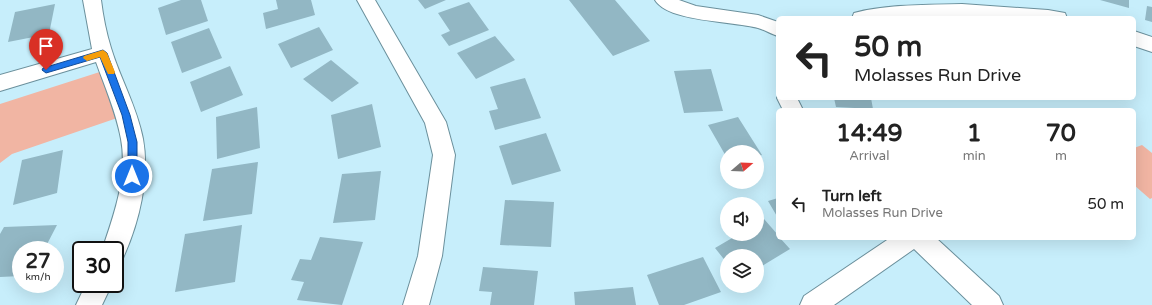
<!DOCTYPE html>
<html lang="en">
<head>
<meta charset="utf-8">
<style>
  body { margin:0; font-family:"Varela Round",sans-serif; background:#f2f2f2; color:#222; height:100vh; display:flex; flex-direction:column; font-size:15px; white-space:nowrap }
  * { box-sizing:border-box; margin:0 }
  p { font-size:13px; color:#767676 }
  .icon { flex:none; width:22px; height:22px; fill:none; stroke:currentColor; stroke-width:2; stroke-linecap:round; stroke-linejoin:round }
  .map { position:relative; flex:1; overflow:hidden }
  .drawer { position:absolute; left:776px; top:108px; width:360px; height:132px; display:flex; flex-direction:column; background:#fff; border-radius:6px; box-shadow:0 4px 16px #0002 }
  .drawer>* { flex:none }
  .hud { position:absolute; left:776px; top:16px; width:360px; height:84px; border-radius:6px; box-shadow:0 4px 16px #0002; background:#fff; color:#222; overflow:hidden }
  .needle { width:26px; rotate:71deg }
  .fabs { position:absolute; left:720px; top:145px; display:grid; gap:8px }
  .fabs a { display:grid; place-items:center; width:44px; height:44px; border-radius:50%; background:#fff; box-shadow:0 4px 16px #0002; font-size:20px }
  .speed { position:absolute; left:12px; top:241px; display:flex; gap:8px; font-size:20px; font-weight:700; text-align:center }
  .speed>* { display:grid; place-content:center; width:52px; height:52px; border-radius:50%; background:#fff; box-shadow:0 4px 16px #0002; line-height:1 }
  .speed small { font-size:10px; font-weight:400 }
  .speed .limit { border:2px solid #111; border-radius:6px; background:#fff; color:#111 }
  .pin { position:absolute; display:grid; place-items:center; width:34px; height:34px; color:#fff; margin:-41px -17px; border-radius:50% 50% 50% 0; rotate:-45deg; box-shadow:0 0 4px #0007 }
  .pin .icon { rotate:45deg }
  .me { position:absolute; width:44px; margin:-22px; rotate:0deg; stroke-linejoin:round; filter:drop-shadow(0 0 3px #0008) }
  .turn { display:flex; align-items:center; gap:14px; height:84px; padding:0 12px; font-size:18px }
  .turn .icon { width:52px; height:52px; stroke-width:2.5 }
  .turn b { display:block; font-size:28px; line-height:34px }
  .eta { display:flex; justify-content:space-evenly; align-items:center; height:68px; text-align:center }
  .eta b { font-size:24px; font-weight:800; line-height:28px }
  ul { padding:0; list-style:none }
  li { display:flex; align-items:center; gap:12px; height:56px; padding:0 12px }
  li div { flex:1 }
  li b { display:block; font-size:15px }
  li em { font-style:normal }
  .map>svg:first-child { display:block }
  .green { fill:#f1b5a3 }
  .building { fill:#92b7c4 }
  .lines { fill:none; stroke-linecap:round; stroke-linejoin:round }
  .street-casing { stroke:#6b909c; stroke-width:2 }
  .street { fill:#fff; fill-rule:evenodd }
  .route { fill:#1a73e8; stroke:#114b97 }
  .slow { fill:#f59e0b }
</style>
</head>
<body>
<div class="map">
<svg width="1152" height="305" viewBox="0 0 1152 305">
  <rect width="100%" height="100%" fill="#c7eefb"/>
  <!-- green -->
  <path class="green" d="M109 69 126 115 12 154 0 163V104Z
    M1142 145 1152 153V198L1150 199 1134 185V148Z"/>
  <!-- building -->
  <path class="building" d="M181 0H201L208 21 166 35 158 8Z
    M276 0H311L315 15 266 29 263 13 278 9Z
    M418 0H446L425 9Z
    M569 0H615L650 41 613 56Z
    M1100 0H1129V8Z
    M469 2 489 30 449 46 441 35 450 31 438 13Z
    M55 4 49 34 8 42 15 12Z
    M1147 6 1152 7V22L1145 20Z
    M319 27 333 50 291 68 278 44Z
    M209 28 222 58 182 73 171 42Z
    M495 36 515 60 476 79 457 53Z
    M331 60 359 83 332 102 303 79Z
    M230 66 243 95 201 112 190 82Z
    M711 69 723 111 684 113 674 71Z
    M525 78 541 118 495 130 489 111 498 109 490 87Z
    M834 98H871L873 109 836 107Z
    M372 104 381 147 338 159 331 115Z
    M257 107 260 148 217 159 216 117Z
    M738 117 762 155 757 157V152H727V158L708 125Z
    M546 133 561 171 512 185 499 146Z
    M63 150 57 193 13 205 22 160Z
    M258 162 252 214 203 221 212 169Z
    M381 171 375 220 333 223 342 174Z
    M778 198V218L768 201Z
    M505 200 554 202 551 247 500 245Z
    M764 219 778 235V238H780L790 249 757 269V256H727V263L715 248 739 234H757V223Z
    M57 225 44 250H21V276L0 277V234L4 227Z
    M242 225 235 282 175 292 185 234Z
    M320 237 363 242 342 305 297 300 304 282 291 280 300 259 311 260Z
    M703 257 721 292 684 305H659L647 275Z
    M483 267 538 271 534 305H490L492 292 479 291Z
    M633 287 636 305H575L574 292Z"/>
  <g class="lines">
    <defs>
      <path id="street" d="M83 0H101C103 16 106 32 111 48 120 78 137 107 143 139 150 178 139 223 123 258L115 261V250H102C114 215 128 176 121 139 116 112 105 87 96 62L0 91V75L92 49Z
        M357 0H375L446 122 455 155 442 256 429 305H403L418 256 433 155 425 123Z
        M655 0H679L696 6 758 15 778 22V36C771 34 765 30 758 28 733 21 668 22 655 0Z
        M962 4 1048 10 1065 13 1067 18 962 16 852 18 854 13C888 4 927 5 962 4Z
        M1134 31 1152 37V52L1134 46Z
        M778 96V98H797L803 110H783L777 98Z
        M890 238H936L999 296 1003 305H972L914 249 834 305H800L804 296Z
        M86 284H112L102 305H76Z"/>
    </defs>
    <!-- street casing -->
    <use href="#street" class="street-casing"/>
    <!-- street -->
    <use href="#street" class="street"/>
  </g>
  <!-- route -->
  <path class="route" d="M103 50 107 53 130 115 137 142V176L132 180 128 176V142L122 115 100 57 46 73 42 70 43 68Z"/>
  <!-- slow -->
  <path class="slow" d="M103 50 107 53 115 72 114 74H108L100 57 87 61 83 58 84 56Z"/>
</svg>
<div class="fabs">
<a><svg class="needle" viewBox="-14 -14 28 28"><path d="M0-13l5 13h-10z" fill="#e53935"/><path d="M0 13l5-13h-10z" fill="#767676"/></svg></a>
<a><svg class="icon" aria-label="sound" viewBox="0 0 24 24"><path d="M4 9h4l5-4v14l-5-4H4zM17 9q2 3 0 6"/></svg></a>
<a><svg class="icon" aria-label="layers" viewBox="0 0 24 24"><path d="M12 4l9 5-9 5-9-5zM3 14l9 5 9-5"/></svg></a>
</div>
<div class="speed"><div>27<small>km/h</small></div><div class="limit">30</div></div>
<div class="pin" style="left:46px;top:70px;background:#d93025"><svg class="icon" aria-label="arrive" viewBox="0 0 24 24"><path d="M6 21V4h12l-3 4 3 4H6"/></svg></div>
<svg class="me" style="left:132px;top:176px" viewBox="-20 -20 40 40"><circle r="17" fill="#1a73e8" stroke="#fff" stroke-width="3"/><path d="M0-11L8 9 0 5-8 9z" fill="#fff"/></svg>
<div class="hud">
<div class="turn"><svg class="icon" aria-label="left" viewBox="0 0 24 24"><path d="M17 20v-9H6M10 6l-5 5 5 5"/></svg><div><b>50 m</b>Molasses Run Drive</div></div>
</div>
<section class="drawer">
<div class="eta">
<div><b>14:49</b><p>Arrival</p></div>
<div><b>1</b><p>min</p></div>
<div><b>70</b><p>m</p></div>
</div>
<ul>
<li><svg class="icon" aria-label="left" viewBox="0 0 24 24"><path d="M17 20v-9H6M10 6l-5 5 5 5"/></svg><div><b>Turn left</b><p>Molasses Run Drive</p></div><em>50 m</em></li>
</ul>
</section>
</div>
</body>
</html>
